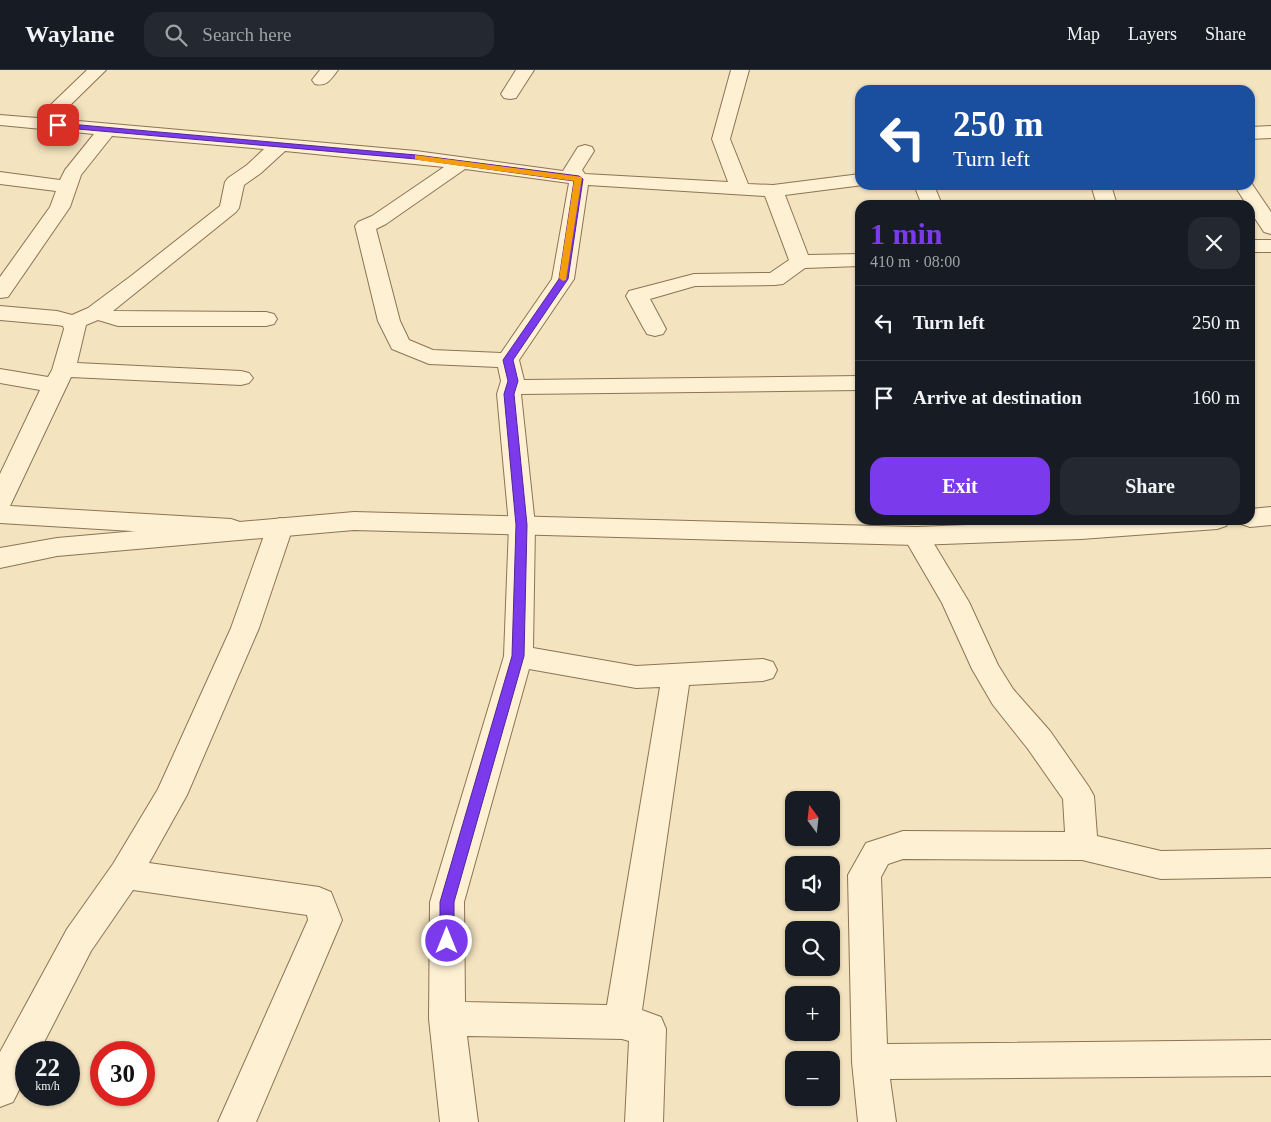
<!DOCTYPE html>
<html lang="en">
<head>
<meta charset="utf-8">
<style>
  body { margin:0; font-family:"Times New Roman",serif; background:#242831; color:#f1f3f6; height:100vh; display:flex; flex-direction:column; font-size:19px; white-space:nowrap }
  * { box-sizing:border-box; margin:0 }
  p { font-size:16px; color:#9ea1a6 }
  .icon { flex:none; width:28px; height:28px; fill:none; stroke:currentColor; stroke-width:2; stroke-linecap:round; stroke-linejoin:round }
  .map { position:relative; flex:1; overflow:hidden }
  .drawer { position:absolute; left:855px; top:130px; width:400px; height:325px; display:flex; flex-direction:column; background:#171b24; border-radius:15px; box-shadow:0 1px 4px #0004 }
  .drawer>* { flex:none }
  .guide { position:absolute; left:855px; top:15px; width:400px; height:105px; border-radius:15px; box-shadow:0 1px 4px #0004; background:#1a4fa0; color:#fff; overflow:hidden }
  .needle { width:32px; rotate:345deg }
  .fabs { position:absolute; left:785px; top:721px; display:grid; gap:10px }
  .fabs a { display:grid; place-items:center; width:55px; height:55px; border-radius:10px; background:#171b24; box-shadow:0 1px 4px #0004; font-size:25px }
  .speed { position:absolute; left:15px; top:971px; display:flex; gap:10px; font-size:25px; font-weight:700; text-align:center }
  .speed>* { display:grid; place-content:center; width:65px; height:65px; border-radius:50%; background:#171b24; box-shadow:0 1px 4px #0004; line-height:1 }
  .speed small { font-size:12px; font-weight:400 }
  .speed .limit { border:8px solid #d22; background:#fff; color:#111 }
  .pin { position:absolute; display:grid; place-items:center; width:42px; height:42px; color:#fff; margin:-21px; border-radius:10px; box-shadow:0 2px 8px #0006 }
  .me { position:absolute; width:55px; margin:-28px; rotate:0deg; stroke-linejoin:round; filter:drop-shadow(0 0 4px #0008) }
  .turn { display:flex; align-items:center; gap:18px; height:105px; padding:0 15px; font-size:22px }
  .turn .icon { width:65px; height:65px; stroke-width:2.5 }
  .turn b { display:block; font-size:35px; line-height:42px }
  .round { display:grid; place-items:center; flex:none; width:52px; height:52px; border-radius:15px; background:#242831 }
  .headline { display:flex; align-items:center; justify-content:space-between; height:85px; padding:0 15px }
  h1 { font-size:30px; font-weight:700; line-height:38px; color:#7c3aed }
  .button { display:flex; gap:10px; margin-top:auto; padding:10px 15px }
  .button a { flex:1; height:58px; border-radius:15px; background:#7c3aed; color:#fff; font-size:20px; font-weight:700; line-height:58px; text-align:center }
  .button a+a { background:#242831; color:#f1f3f6 }
  ul { padding:0; list-style:none }
  li { display:flex; align-items:center; gap:15px; height:75px; padding:0 15px; border-top:1px solid #363941 }
  li div { flex:1 }
  li b { display:block; font-size:19px }
  li em { font-style:normal }
  header { display:flex; align-items:center; gap:30px; box-sizing:border-box; height:70px; padding:0 25px; background:#171b24; border-bottom:1px solid #363941 }
  header strong { font-size:24px }
  nav { display:flex; gap:28px; margin-inline-start:auto; font-size:18px }
  .search { width:350px; height:45px; background:#242831; display:flex; align-items:center; gap:12px; box-sizing:border-box; padding:0 18px; border-radius:15px; color:#9ea1a6; font-size:19px }
  .map>svg:first-child { display:block }
  .lines { fill:none; stroke-linecap:round; stroke-linejoin:round }
  .minor-casing { stroke:#8e7355; stroke-width:2 }
  .tertiary-casing { stroke:#8e7355; stroke-width:2 }
  .minor { fill:#fdf0d3; fill-rule:evenodd }
  .tertiary { fill:#fdf0d3; fill-rule:evenodd }
  .route { fill:#7c3aed; stroke:#51269a }
  .slow { fill:#f59e0b }
</style>
</head>
<body>
<header>
<strong>Waylane</strong>
<div class="search"><svg class="icon" aria-label="search" viewBox="0 0 24 24"><circle cx="10" cy="10" r="6"/><path d="M15 15l6 6"/></svg>Search here</div>
<nav><a>Map</a><a>Layers</a><a>Share</a></nav>
</header>
<div class="map">
<svg width="1271" height="1052" viewBox="0 0 1271 1052">
  <rect width="100%" height="100%" fill="#f3e3bf"/>
  <g class="lines">
    <defs>
      <path id="minor" d="M87 0H106L56 49 416 81 563 101 578 77 585 75 592 77 594 81 582 100 585 104 728 112 712 69 731 0H749L730 69 748 114 773 115 860 104V115H863L785 125 808 185 860 184V196L805 198 783 214 775 215 695 216 650 229 666 259 663 264 655 266 647 264 644 259 626 226 629 221 694 204 770 203 789 190 765 126 588 115 574 209 519 290 524 310 860 306V320L521 324 535 455 533 578 636 596 763 589 773 592 777 600 773 608 763 611 689 615 642 940 661 947 666 959 663 1052H625L629 971 622 969 467 966 478 1052H440L429 949 430 832 504 586 509 455 497 324 501 311 498 297 429 294 392 279 378 251 355 156 358 152 372 146 444 97 285 81 261 103 244 115 239 138 236 142 113 241 266 242 274 244 277 249 274 254 266 256H118L98 250 86 255 77 293 241 301 249 303 253 308 249 313 241 315 71 307 10 436 231 449 240 452 244 458 240 464 231 467 0 453V404L40 320 0 313V299L48 307 52 300 64 259 63 256 57 255 0 250V236L57 241 72 245 88 238 131 206 220 136 225 112 228 108 247 95 264 79 112 66 81 105 70 137 8 227 0 228V207L50 137 56 121 0 114V102L60 110 65 100 94 64 0 55V45L37 48ZM465 99 569 113 552 209 501 283 433 280 409 270 400 251 376 159 386 154ZM529 599 636 618 660 617 607 935 465 932 464 832Z
        M320 0H338C331 9 327 17 315 14L312 10Z
        M516 0H534L516 28 510 29 504 28 501 24Z
        M1271 56V68L1250 69V57Z
        M1250 111 1271 142V164L1264 162 1250 141V135H1247L1234 115H1250Z
        M914 115H934L942 135H922Z
        M1091 115H1111L1117 135H1097Z
        M1250 170H1271V182H1250Z
        M280 448 289 451 293 457 259 558 187 725 149 793 319 817 331 822 342 850 256 1052H218L308 850 307 845 133 820 91 881 39 982H26V1006L13 1032 0 1037V982L67 859 113 794 158 719 231 558 267 457 271 451Z
        M916 457 925 459 969 532 998 595 1013 619 1050 661 1089 717 1094 726 1097 766 1161 781 1271 779V807L1161 809 1082 790 903 789 888 794 881 807 887 974 1271 970V1006L890 1009 896 1052H858L852 992 848 805 866 773 903 761 1065 762 1063 729 1028 679 993 635 972 599 942 533 903 466 907 459Z"/>
      <path id="tertiary" d="M1271 437V455L1250 457 1241 454 1238 450H1250V439Z
        M354 442 916 457 1093 450H1230L1226 456 1217 459 1081 469 916 475 354 460 57 486 0 498V478L57 468Z"/>
    </defs>
    <!-- minor casing -->
    <use href="#minor" class="minor-casing"/>
    <!-- tertiary casing -->
    <use href="#tertiary" class="tertiary-casing"/>
    <!-- minor -->
    <use href="#minor" class="minor"/>
    <!-- tertiary -->
    <use href="#tertiary" class="tertiary"/>
  </g>
  <!-- route -->
  <path class="route" d="M58 53 416 85 579 106 583 109 568 209 513 290 518 311 514 324 527 455 524 586 454 832V871L452 875 447 877 442 875 440 871V832L512 586 516 455 504 324 508 311 503 290 559 209 574 111 416 89 55 57V54Z"/>
  <!-- slow -->
  <path class="slow" d="M415 85 582 107 566 210 563 211 559 208 574 111 418 90 415 89Z"/>
</svg>
<div class="fabs">
<a><svg class="needle" viewBox="-14 -14 28 28"><path d="M0-13l5 13h-10z" fill="#e53935"/><path d="M0 13l5-13h-10z" fill="#9ea1a6"/></svg></a>
<a><svg class="icon" aria-label="sound" viewBox="0 0 24 24"><path d="M4 9h4l5-4v14l-5-4H4zM17 9q2 3 0 6"/></svg></a>
<a><svg class="icon" aria-label="search" viewBox="0 0 24 24"><circle cx="10" cy="10" r="6"/><path d="M15 15l6 6"/></svg></a>
<a>+</a>
<a>−</a>
</div>
<div class="speed"><div>22<small>km/h</small></div><div class="limit">30</div></div>
<div class="pin" style="left:58px;top:55px;background:#d93025"><svg class="icon" aria-label="arrive" viewBox="0 0 24 24"><path d="M6 21V4h12l-3 4 3 4H6"/></svg></div>
<svg class="me" style="left:447px;top:871px" viewBox="-20 -20 40 40"><circle r="17" fill="#7c3aed" stroke="#fff" stroke-width="3"/><path d="M0-11L8 9 0 5-8 9z" fill="#fff"/></svg>
<div class="guide">
<div class="turn"><svg class="icon" aria-label="left" viewBox="0 0 24 24"><path d="M17 20v-9H6M10 6l-5 5 5 5"/></svg><div><b>250 m</b>Turn left</div></div>
</div>
<section class="drawer">
<div class="headline"><div><h1>1 min</h1><p>410 m · 08:00</p></div><a class="round"><svg class="icon" aria-label="close" viewBox="0 0 24 24"><path d="M6 6l12 12M18 6L6 18"/></svg></a></div>
<ul>
<li><svg class="icon" aria-label="left" viewBox="0 0 24 24"><path d="M17 20v-9H6M10 6l-5 5 5 5"/></svg><div><b>Turn left</b></div><em>250 m</em></li>
<li><svg class="icon" aria-label="arrive" viewBox="0 0 24 24"><path d="M6 21V4h12l-3 4 3 4H6"/></svg><div><b>Arrive at destination</b></div><em>160 m</em></li>
</ul>
<div class="button"><a>Exit</a><a>Share</a></div>
</section>
</div>
</body>
</html>
